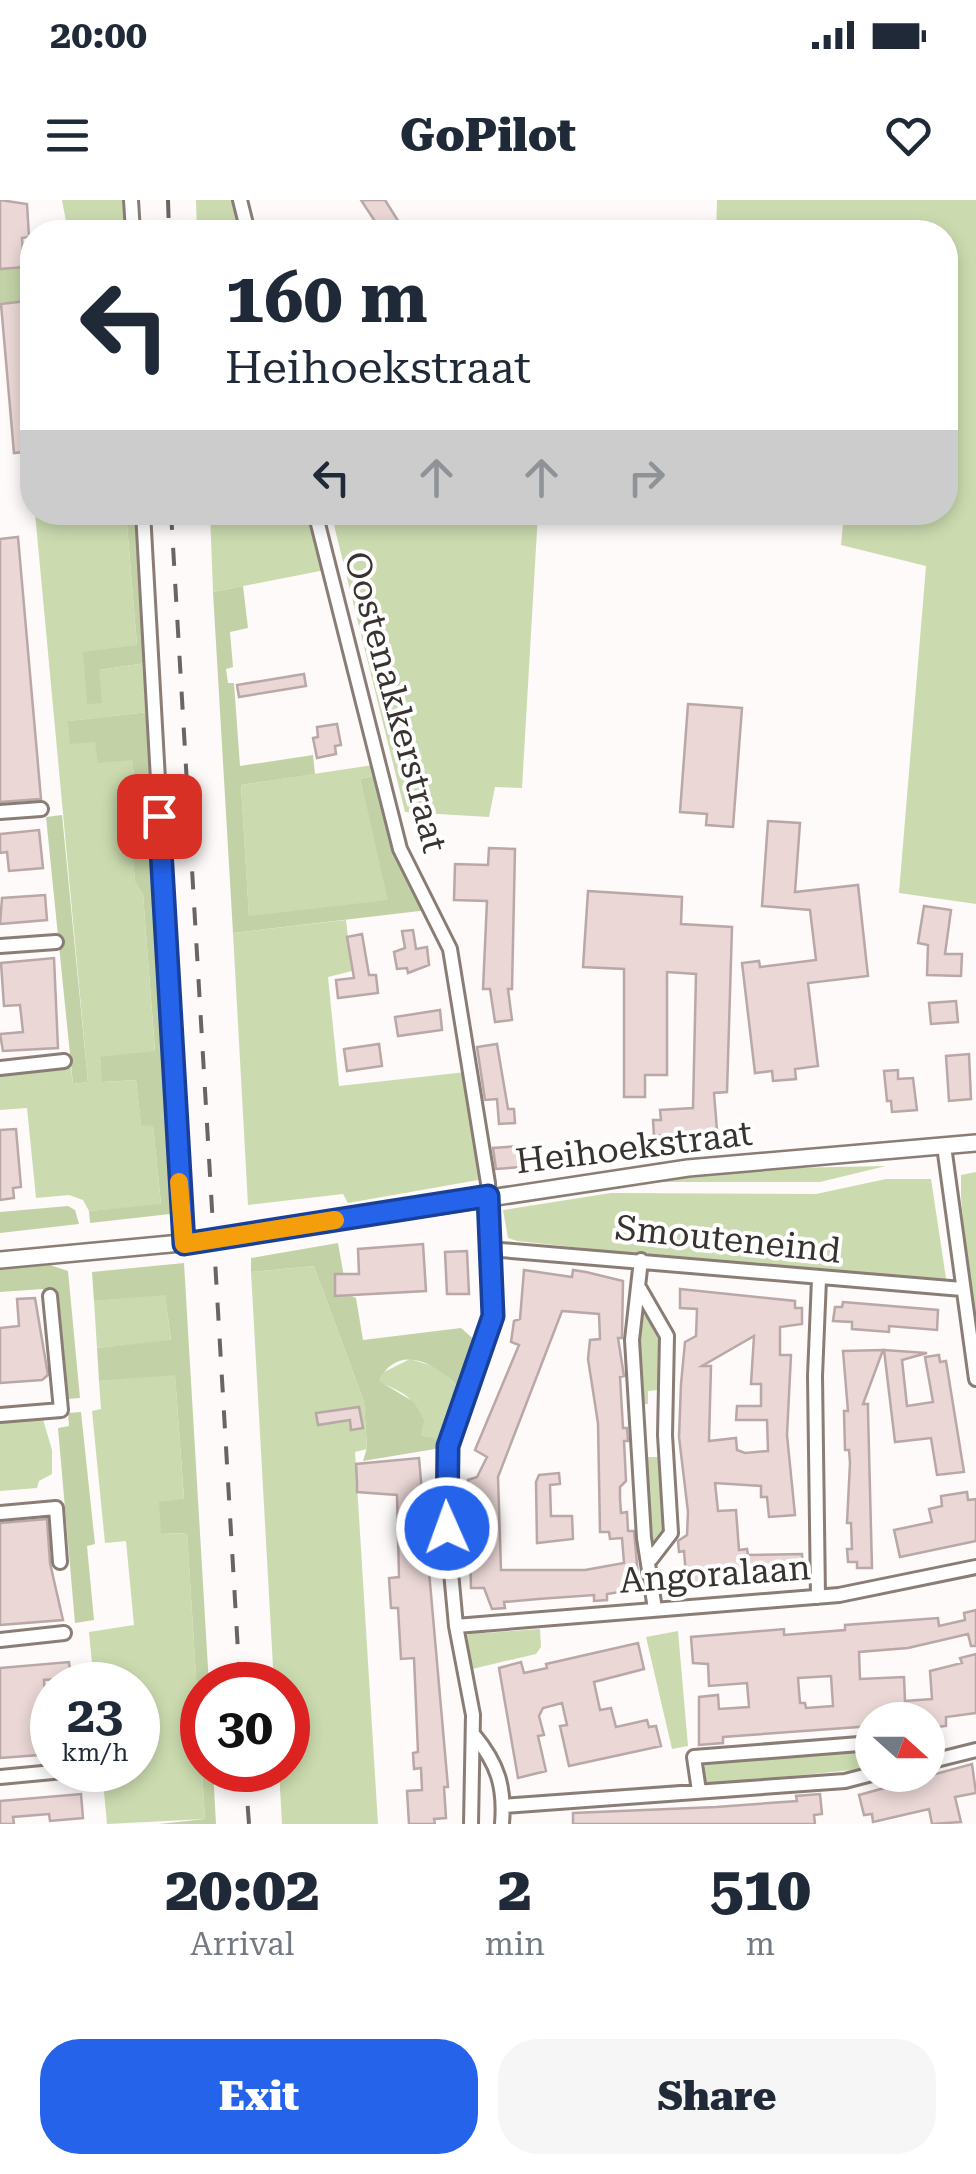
<!DOCTYPE html>
<html lang="en">
<head>
<meta charset="utf-8">
<style>
  body { margin:0; font-family:"Roboto Serif",serif; background:#f6f6f7; color:#1f2937; height:100vh; display:flex; flex-direction:column; font-size:38px; white-space:nowrap }
  * { box-sizing:border-box; margin:0 }
  p { font-size:32px; color:#747a83 }
  .icon { flex:none; width:55px; height:55px; fill:none; stroke:currentColor; stroke-width:2; stroke-linecap:round; stroke-linejoin:round }
  .map { position:relative; height:1624px; overflow:hidden }
  .sheet { display:flex; flex-direction:column; background:#fff; flex:1 }
  .sheet>* { flex:none }
  .top-card { position:absolute; left:20px; top:20px; width:938px; height:305px; border-radius:40px; box-shadow:0 5px 15px #0003; background:#fff; color:#1f2937; overflow:hidden }
  .needle { width:65px; rotate:111deg }
  .buttons { position:absolute; left:855px; top:1502px; display:grid; gap:20px }
  .buttons a { display:grid; place-items:center; width:90px; height:90px; border-radius:50%; background:#fff; box-shadow:0 5px 15px #0003; font-size:50px }
  .speed { position:absolute; left:30px; top:1462px; display:flex; gap:20px; font-size:50px; font-weight:700; text-align:center }
  .speed>* { display:grid; place-content:center; width:130px; height:130px; border-radius:50%; background:#fff; box-shadow:0 5px 15px #0003; line-height:1 }
  .speed small { font-size:25px; font-weight:400 }
  .speed .limit { border:15px solid #d22; background:#fff; color:#111 }
  .pin { position:absolute; display:grid; place-items:center; width:85px; height:85px; color:#fff; margin:-42px; border-radius:20px; box-shadow:0 5px 15px #0006 }
  .me { position:absolute; width:110px; margin:-55px; rotate:358deg; stroke-linejoin:round; filter:drop-shadow(0 0 8px #0008) }
  .turn { display:flex; align-items:center; gap:35px; height:210px; padding:0 40px; font-size:45px }
  .turn .icon { width:130px; height:130px; stroke-width:2.5 }
  .turn b { display:block; font-size:70px; line-height:85px }
  .lanes { display:flex; align-items:center; height:95px; padding:0 40px; background:#0003; justify-content:center; gap:50px; direction:ltr }
  .lanes .off { opacity:.35 }
  .eta { display:flex; justify-content:space-evenly; align-items:center; height:170px; text-align:center }
  .eta b { font-size:60px; font-weight:800; line-height:70px }
  .action { display:flex; gap:20px; margin-top:auto; padding:20px 40px }
  .action a { flex:1; height:115px; border-radius:40px; background:#2563eb; color:#fff; font-size:40px; font-weight:800; line-height:115px; text-align:center }
  .action a+a { background:#f6f6f7; color:#1f2937 }
  .status { display:flex; justify-content:space-between; align-items:center; height:70px; padding:0 50px; background:#fff; direction:ltr }
  .status svg { height:28px; fill:currentColor }
  header { display:flex; justify-content:space-between; align-items:center; height:130px; padding:0 40px; background:#fff; font-size:45px; font-weight:800 }
  .map>svg:first-child { display:block }
  .green { fill:#cbdbaf }
  .forest { fill:#c2d2a6 }
  .building { fill:#ead7d6; stroke:#b9a8a7; stroke-width:2.5; fill-rule:evenodd }
  .lines { fill:none; stroke-linecap:round; stroke-linejoin:round }
  .minor-casing { stroke:#8a7d75; stroke-width:18 }
  .tertiary-casing { stroke:#8a7d75; stroke-width:20 }
  .minor { stroke:#fff; stroke-width:12 }
  .tertiary { stroke:#fff; stroke-width:15 }
  .rail { stroke:#6a6562; stroke-width:4; stroke-dasharray:18 18; stroke-linecap:butt }
  .route-casing { stroke:#184099; stroke-width:25 }
  .route { stroke:#2563eb; stroke-width:18 }
  .slow { stroke:#f59e0b; stroke-width:18 }
  .labels { text-anchor:middle; stroke-width:8; stroke-linejoin:round; paint-order:stroke }
  .street-label { font-size:35px; fill:#393330; stroke:#fff }
</style>
</head>
<body>
<div class="status"><b>20:00</b><svg viewBox="0 0 49 12"><path d="M0 12V9h3v3zM5 12V6h3v6zM10 12V3h3v9zM15 12V0h3v12zM26 1h20v11H26zM47 4h2v5h-2z"/></svg></div>
<header><svg class="icon" aria-label="menu" viewBox="0 0 24 24"><path d="M4 6h16M4 12h16M4 18h16"/></svg>GoPilot<svg class="icon" aria-label="heart" viewBox="0 0 24 24"><path d="M12 20l-8-8c-3-5 5-10 8-4 3-6 11-1 8 4z"/></svg></header>
<div class="map">
<svg width="976" height="1624" viewBox="0 0 976 1624">
  <rect width="100%" height="100%" fill="#fdfaf9"/>
  <!-- green -->
  <path class="green" d="M62 0H126L128 32H68Z
    M196 0H236L243 32H197Z
    M717 0H976V704L899 693 926 366 841 345 844 313 945 312V32H716Z
    M35 313H126L137 445 99 470 146 463 149 512 69 521 95 541 132 559 138 606 129 618 135 680 143 694 155 852 100 858 103 882 136 880 141 924 153 925 161 1005 89 1011 83 1000 69 995 36 998 27 908 0 910V876L71 868 73 884 88 882Z
    M210 313H311L325 370 213 392Z
    M331 313H538L522 588 495 587 489 617 405 612Z
    M373 565 376 575 360 579 389 701 249 717 241 585Z
    M346 720 352 771 328 777 339 886 466 872 484 979 348 1003 343 994 248 1005 233 733Z
    M886 966 820 982H611L693 970Z
    M976 972V1158L961 997V975Z
    M886 979H931L946 1078 941 1087 517 1041 508 1038 503 1010 611 993 816 994Z
    M314 1066 364 1202 367 1249 355 1252 378 1624H282L279 1570H288V1485H274L251 1072Z
    M165 1094 171 1141 97 1148 94 1101Z
    M642 1112 661 1139 659 1190 648 1191V1204H642L638 1140Z
    M410 1159 439 1168 460 1189 441 1239 421 1237C420 1201 411 1195 378 1182L384 1172Z
    M175 1174 184 1300 161 1334 187 1333 205 1619 107 1624 102 1570H138V1485H94L89 1432 134 1425 126 1341 105 1343 92 1211 101 1209 99 1181Z
    M42 1216 52 1250V1274L39 1281 37 1288 0 1291V1220Z
    M645 1257H659L666 1332 654 1347Z
    M480 1428 486 1433 540 1429 541 1447 536 1454 472 1469 467 1435Z
    M678 1431 688 1546 672 1549 646 1437Z
    M872 1551V1568L702 1585 705 1561Z"/>
  <!-- forest -->
  <path class="forest" d="M32 62V100L0 103V65Z
    M126 313H140L146 463 99 470 102 503 87 504 83 452 137 445Z
    M243 386 248 428 230 432 233 467 226 469 228 483H234L240 566 313 555 315 574 241 585 249 716 388 700 360 579 376 575 428 710 233 733 213 392Z
    M149 512 179 1013 90 1023 89 1011 161 1004 153 926 141 925 136 880 102 882 100 857 155 851 143 694 135 681 129 618 138 606 132 560 98 563 95 542 70 544 68 521Z
    M62 615 88 882 73 884 46 617Z
    M68 1006 75 1010 79 1024 0 1033V1012Z
    M338 1043 347 1094 356 1098 363 1140 461 1128 478 1143 460 1189C439 1165 398 1141 379 1181L414 1202 424 1220 421 1236 441 1239V1248L363 1261 367 1248 364 1202 314 1066 251 1072V1058Z
    M184 1063 209 1485H202V1570H213L216 1624H159L205 1619 187 1333 161 1334 159 1302 184 1299 175 1175 99 1181 97 1148 171 1140 165 1095 94 1101 92 1072Z
    M50 1065 68 1071 80 1198 67 1199 56 1093 44 1094 43 1089 0 1092V1069Z
    M81 1212 95 1344 87 1346 94 1420 75 1423 58 1228 69 1226 68 1213Z"/>
  <!-- building -->
  <path class="building" d="M0 0 27 4 29 37 22 38 24 67 0 69Z
    M361 0H385L402 27 382 32Z
    M27 101 32 187 25 188 27 216H32V251L14 253 1 104Z
    M18 337 41 599 0 602V339Z
    M304 474 306 486 239 497 237 485Z
    M688 504 742 508 733 627 706 625 707 614 680 612Z
    M337 524 341 545 335 546 336 554 317 558 313 538 318 537 317 527Z
    M768 621 800 623 795 692 858 685 868 776 808 783 818 866 795 869 796 879 773 881 772 871 755 873 742 763 759 761 760 767 816 760 810 710 762 706Z
    M39 630 43 668 9 671 7 652 0 653V634Z
    M489 648 515 649 512 789H508L512 820 495 822 490 789H483L487 701 454 700 455 664 488 665Z
    M588 691 682 697 681 724 732 727 727 892 714 893 717 930 654 936 653 920H661L660 910 693 908 696 774 667 772V875H645V897H624V769L583 767Z
    M45 695 47 720 0 724 2 698Z
    M924 706 951 710 945 754H962L961 776 927 775 928 745 918 743Z
    M413 730 416 749 427 747 429 765 408 773 407 768 397 769 394 752 405 748 402 731Z
    M362 734 369 775H376L378 793 338 798 336 780 354 778 347 737Z
    M54 758 58 848 3 851 0 834 23 832 20 805 4 806 1 763Z
    M956 801 958 822 931 824 929 803Z
    M440 810 442 830 398 836 395 817Z
    M379 844 382 866 347 871 344 849Z
    M497 844 508 909H514L515 923 499 924 497 899 485 900 477 847Z
    M969 854 971 899 949 901 946 856Z
    M898 870V879L913 878 917 910 892 912 891 901H887L884 871Z
    M16 929 21 987 13 988 14 998 0 1000V930Z
    M519 946 521 967 496 969 493 948Z
    M423 1044 426 1091 335 1096V1074H359L358 1049Z
    M467 1051 469 1094H447L445 1052Z
    M524 1070 572 1077 573 1070 586 1072 623 1081 622 1138H618L624 1176 620 1177 623 1228H627L628 1241H624L626 1281 620 1287V1299L621 1313 627 1312 628 1331H634L638 1375 625 1376 626 1391 607 1394V1400L594 1401V1395L538 1399 504 1402 505 1408 492 1409 484 1388H471L468 1280 477 1277 487 1257 475 1250 519 1145 511 1142 514 1121 520 1119ZM562 1111 599 1114 600 1139 590 1140 588 1159 598 1223 600 1332H609L610 1339 622 1338 624 1363 585 1370H501L498 1277Z
    M680 1089 795 1101V1108H802V1124L780 1127V1155H791L787 1235 795 1315 769 1317 767 1297H761V1286L715 1283 718 1311 736 1310 739 1350 747 1349 748 1355 802 1354 803 1374 780 1376V1381L687 1388 684 1351 679 1352 678 1341 687 1335 688 1312 679 1237 681 1184 685 1142 696 1136 697 1109 680 1108ZM754 1136 751 1184H761V1206H737L736 1220H767L768 1251 745 1253 737 1250 736 1238 709 1241 711 1166H702Z
    M35 1098 48 1175 42 1180 0 1183V1128L19 1126 17 1099Z
    M843 1102 938 1110 937 1130 889 1126V1132L852 1129V1122L833 1121 835 1107H842Z
    M883 1150 863 1204H868V1212L872 1368H857V1362H848L847 1349H852L851 1323H847L850 1263 849 1250H845L844 1211H848L843 1151Z
    M884 1150 927 1153 902 1160 907 1206 933 1202 925 1157 939 1155 940 1162 946 1161 964 1272 937 1275 931 1238 895 1242Z
    M359 1207 363 1228 351 1230 350 1220 318 1225 316 1213Z
    M419 1258 448 1587H444L446 1618 434 1619 435 1624H409L407 1591 422 1590 421 1568 414 1569 413 1553 418 1552 414 1458 401 1459 398 1408H391L389 1378 399 1377 397 1295 357 1292V1283L356 1264Z
    M559 1273 560 1284 550 1285 551 1316H572L573 1339 537 1343 536 1282 539 1275Z
    M967 1292 968 1300 976 1299V1341L900 1357 894 1330 932 1322 929 1309 942 1306 941 1296Z
    M47 1319 50 1363 63 1420 0 1425V1323Z
    M976 1410V1446H971L968 1434 908 1448 859 1452 860 1479 904 1477 905 1501 932 1499 930 1471 962 1463 960 1458 976 1454V1513L946 1517V1526L928 1528V1520H872V1526L723 1537V1543L699 1545V1497L718 1495 719 1509 749 1507 747 1483 709 1486 708 1464 693 1463 691 1437 784 1429V1435L808 1433 845 1430V1425L938 1418 939 1426 965 1420 964 1413ZM831 1476 833 1506 806 1508 805 1503H800L798 1478Z
    M638 1443 644 1469 594 1482 600 1510 611 1508 616 1527 647 1520 649 1527 656 1526 661 1546 569 1566 560 1526 567 1525 562 1503 543 1508 539 1516 544 1535 538 1536 546 1571 518 1578 499 1468 521 1462 524 1473 547 1468 546 1464Z
    M69 1462 71 1478 44 1480 46 1509 52 1508V1554L0 1558V1468Z
    M972 1564 976 1593 955 1597 961 1622 932 1624 929 1609 873 1622 872 1614 864 1615 859 1595Z
    M81 1594 83 1618 50 1621 49 1614 13 1617 14 1624H0V1601Z
    M820 1594 822 1614 814 1615 815 1624H573V1613L716 1607 797 1601 796 1596Z"/>
  <g class="lines">
    <defs>
      <path id="minor" d="M131 0 133 32
        M240 0 248 32
        M143 312 184 1044
        M315 312 400 649 450 749 488 983 493 1116 452 1229 444 1296 456 1426 473 1515 471 1624
        M0 612 41 609
        M0 746 56 742
        M0 868 64 861
        M944 946 976 1179
        M489 1049 962 1089
        M641 1060 632 1140 644 1338 655 1409
        M640 1089 667 1136 665 1235 671 1333 651 1359
        M0 1215 61 1210 50 1096
        M0 1313 56 1308 60 1362
        M818 1397 815 1176 819 1079
        M456 1426 839 1395 976 1367
        M0 1440 64 1433
        M474 1535C498 1564 505 1587 502 1624
        M928 1562 976 1550
        M0 1577 74 1570
        M699 1591 694 1557 872 1543
        M503 1606 845 1581 872 1574"/>
      <path id="tertiary" d="M0 1060 213 1040 688 968 976 943"/>
    </defs>
    <!-- minor casing -->
    <use href="#minor" class="minor-casing"/>
    <!-- tertiary casing -->
    <use href="#tertiary" class="tertiary-casing"/>
    <!-- minor -->
    <use href="#minor" class="minor"/>
    <!-- tertiary -->
    <use href="#tertiary" class="tertiary"/>
    <!-- rail -->
    <path class="rail" d="M168 0 169 32
      M171 312 240 1485
      M245 1570 249 1624"/>
  </g>
  <g class="lines">
    <defs>
      <path id="route" d="M159 616 184 1044 488 996 493 1116 448 1246 447 1328"/>
    </defs>
    <!-- route casing -->
    <use href="#route" class="route-casing"/>
    <!-- route -->
    <use href="#route" class="route"/>
    <!-- slow -->
    <path class="slow" d="M179 982 184 1044 335 1020"/>
  </g>
  <g class="labels">
    <!-- street labels -->
    <g class="street-label">
      <text transform="translate(396 502) rotate(75)" y="12">Oostenakkerstraat</text>
      <text transform="translate(634 947) rotate(-7)" y="12">Heihoekstraat</text>
      <text transform="translate(728 1039) rotate(6)" y="12">Smouteneind</text>
      <text transform="translate(715 1374) rotate(-4)" y="12">Angoralaan</text>
    </g>
  </g>
</svg>
<div class="buttons">
<a><svg class="needle" viewBox="-14 -14 28 28"><path d="M0-13l5 13h-10z" fill="#e53935"/><path d="M0 13l5-13h-10z" fill="#747a83"/></svg></a>
</div>
<div class="speed"><div>23<small>km/h</small></div><div class="limit">30</div></div>
<div class="pin" style="left:159px;top:616px;background:#d93025"><svg class="icon" aria-label="arrive" viewBox="0 0 24 24"><path d="M6 21V4h12l-3 4 3 4H6"/></svg></div>
<svg class="me" style="left:447px;top:1328px" viewBox="-20 -20 40 40"><circle r="17" fill="#2563eb" stroke="#fff" stroke-width="3"/><path d="M0-11L8 9 0 5-8 9z" fill="#fff"/></svg>
<div class="top-card">
<div class="turn"><svg class="icon" aria-label="left" viewBox="0 0 24 24"><path d="M17 20v-9H6M10 6l-5 5 5 5"/></svg><div><b>160 m</b>Heihoekstraat</div></div>
<div class="lanes"><svg class="icon" aria-label="left" viewBox="0 0 24 24"><path d="M17 20v-9H6M10 6l-5 5 5 5"/></svg><svg class="icon off" aria-label="ahead" viewBox="0 0 24 24"><path d="M12 20V5M6 11l6-6 6 6"/></svg><svg class="icon off" aria-label="ahead" viewBox="0 0 24 24"><path d="M12 20V5M6 11l6-6 6 6"/></svg><svg class="icon off" aria-label="right" viewBox="0 0 24 24"><path d="M7 20v-9h11M14 6l5 5-5 5"/></svg></div>
</div>
</div>
<section class="sheet">
<div class="eta">
<div><b>20:02</b><p>Arrival</p></div>
<div><b>2</b><p>min</p></div>
<div><b>510</b><p>m</p></div>
</div>
<div class="action"><a>Exit</a><a>Share</a></div>
</section>
</body>
</html>
